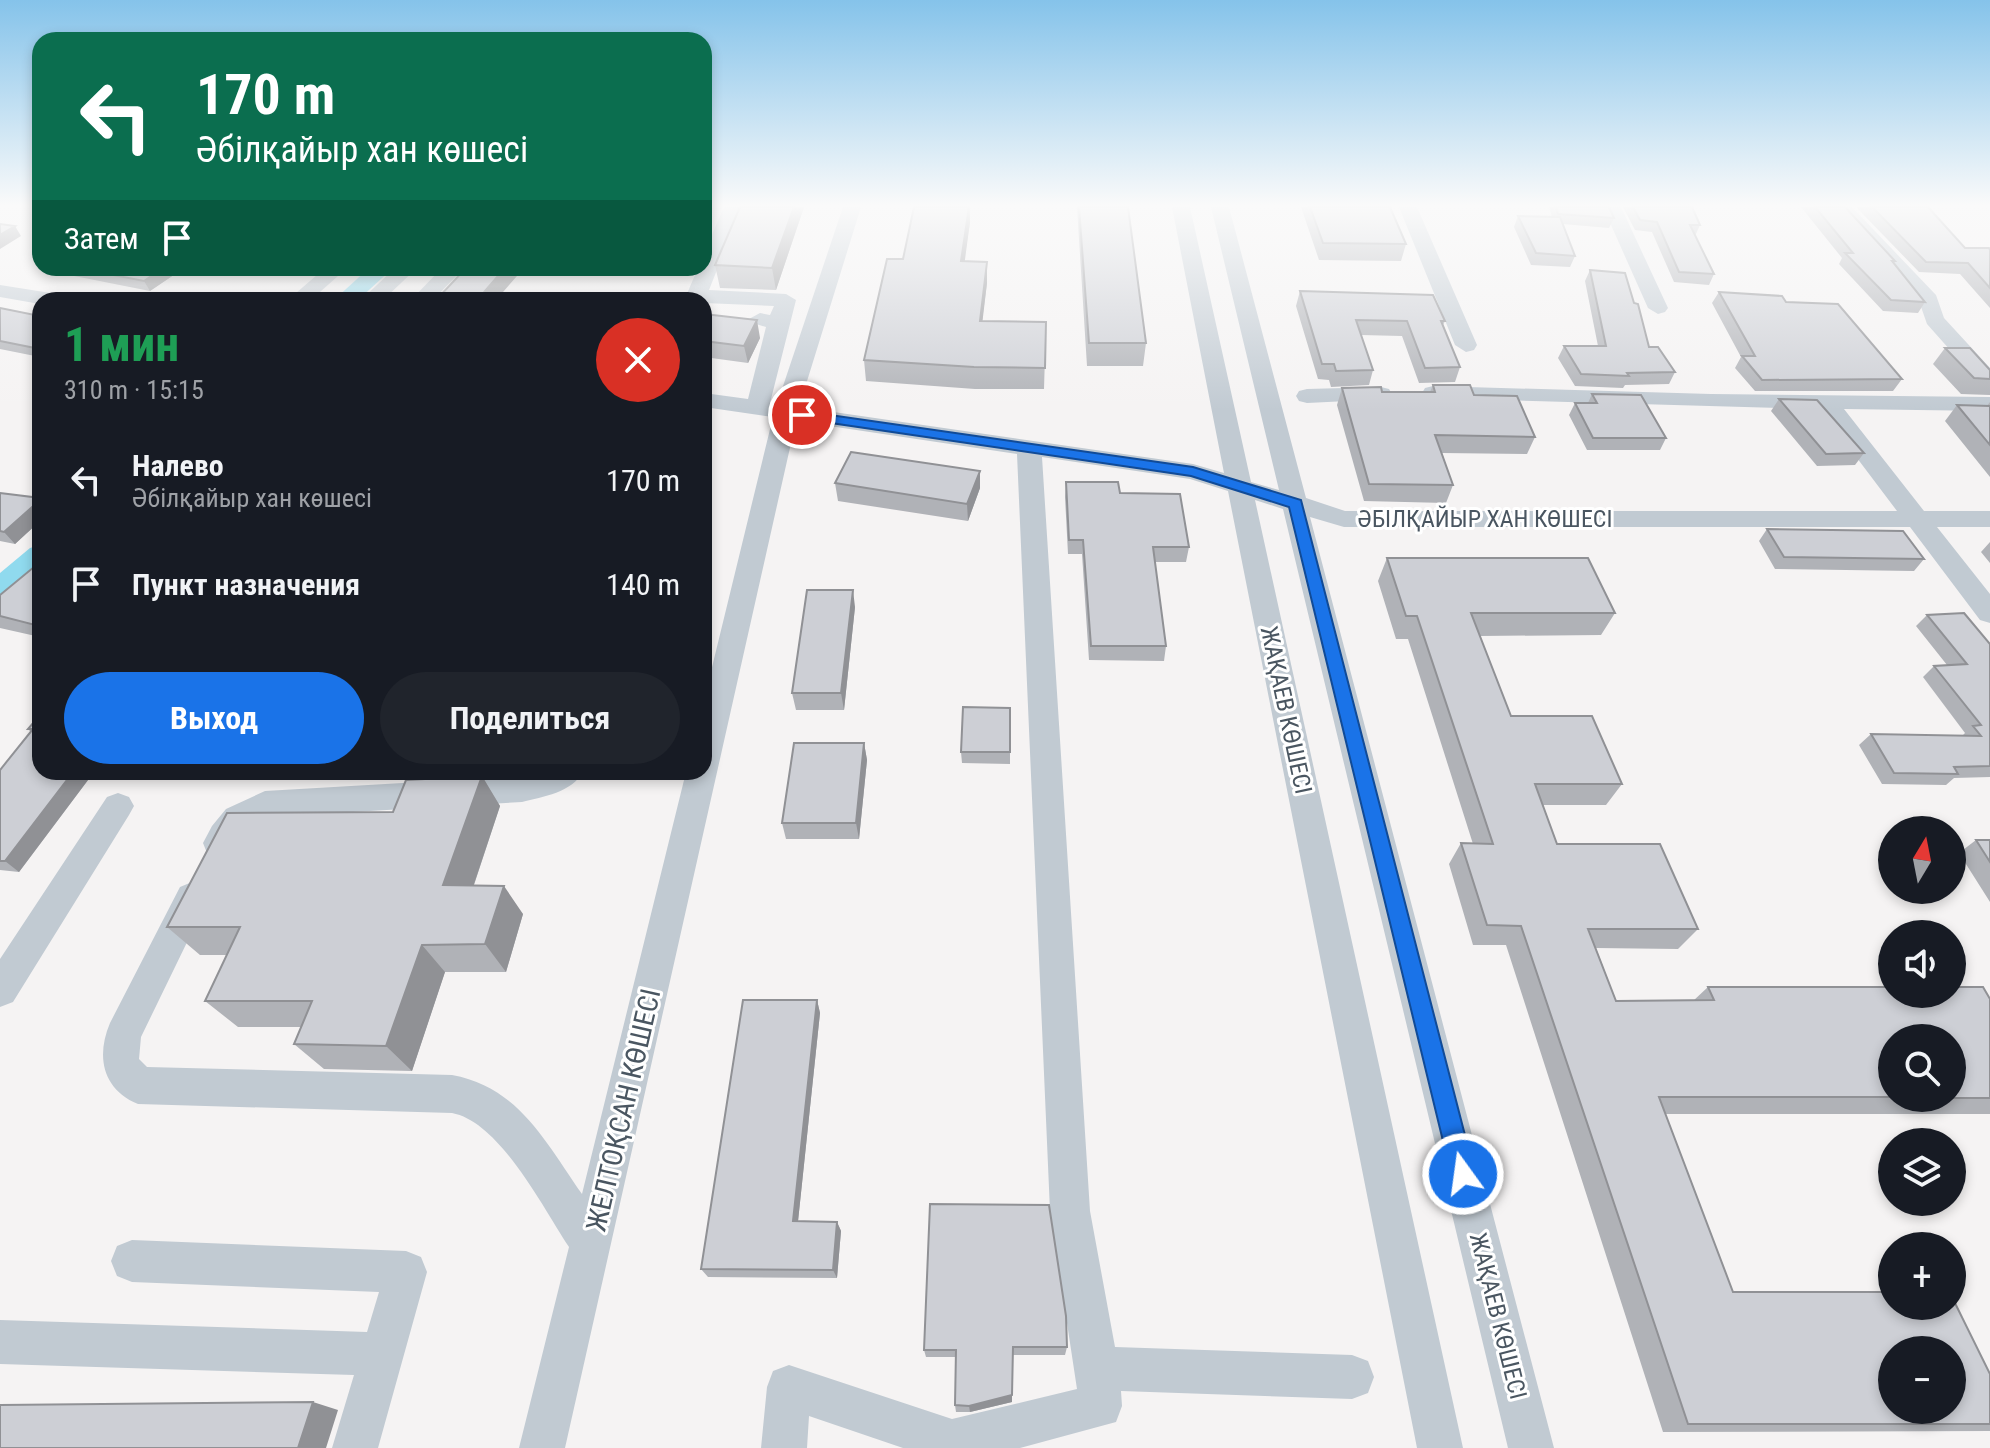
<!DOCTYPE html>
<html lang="ru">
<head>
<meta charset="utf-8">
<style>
  body { margin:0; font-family:"Roboto Condensed",sans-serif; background:#20242c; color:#f1f3f6; height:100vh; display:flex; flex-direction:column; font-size:30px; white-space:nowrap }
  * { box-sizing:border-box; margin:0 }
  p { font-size:26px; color:#9ea1a6 }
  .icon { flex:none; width:44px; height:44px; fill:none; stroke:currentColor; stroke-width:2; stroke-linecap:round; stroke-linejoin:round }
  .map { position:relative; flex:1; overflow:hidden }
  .details { position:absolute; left:32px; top:292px; width:680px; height:488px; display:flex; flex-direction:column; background:#171b24; border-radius:24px; box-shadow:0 4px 12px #0003 }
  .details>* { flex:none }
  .hud { position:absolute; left:32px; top:32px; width:680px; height:244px; border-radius:24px; box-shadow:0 4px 12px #0003; background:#0b6e4f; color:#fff; overflow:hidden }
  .needle { width:52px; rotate:10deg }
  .controls { position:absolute; left:1878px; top:816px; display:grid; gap:16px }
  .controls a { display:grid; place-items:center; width:88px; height:88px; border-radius:50%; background:#171b24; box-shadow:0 4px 12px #0003; font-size:40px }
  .pin { position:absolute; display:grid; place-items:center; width:68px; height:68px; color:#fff; margin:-34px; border:4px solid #fff; border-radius:50%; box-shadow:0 2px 8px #0007 }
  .me { position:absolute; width:88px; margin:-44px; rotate:346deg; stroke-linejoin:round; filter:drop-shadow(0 0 6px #0008) }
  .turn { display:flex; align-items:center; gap:28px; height:168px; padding:0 32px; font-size:36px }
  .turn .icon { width:104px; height:104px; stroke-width:2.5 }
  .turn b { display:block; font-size:56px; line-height:68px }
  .then { display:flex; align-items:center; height:76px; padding:0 32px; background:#0003; gap:16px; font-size:30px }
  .round { display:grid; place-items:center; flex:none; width:84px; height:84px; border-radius:42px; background:#20242c }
  .summary { display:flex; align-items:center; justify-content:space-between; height:136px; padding:0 32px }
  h1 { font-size:48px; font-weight:700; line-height:60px; color:#1e9e55 }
  .button { display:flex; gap:16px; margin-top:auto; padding:16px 32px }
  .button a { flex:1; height:92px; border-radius:48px; background:#1a73e8; color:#fff; font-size:32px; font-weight:700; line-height:92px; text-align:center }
  .button a+a { background:#20242c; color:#f1f3f6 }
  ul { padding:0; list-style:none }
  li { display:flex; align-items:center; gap:24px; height:104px; padding:0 32px }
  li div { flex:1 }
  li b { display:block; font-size:30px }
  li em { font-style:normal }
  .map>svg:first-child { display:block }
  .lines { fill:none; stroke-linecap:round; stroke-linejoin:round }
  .canal { fill:#90daee; fill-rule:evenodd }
  .minor { fill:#c1cad2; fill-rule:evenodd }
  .wall { fill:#b0b2b7 }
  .shaded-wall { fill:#909195 }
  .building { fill:#cdcfd5; stroke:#909195; stroke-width:2; fill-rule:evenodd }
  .route { fill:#1a73e8; stroke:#114b97; stroke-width:2 }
  .labels { text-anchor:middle; stroke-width:6; stroke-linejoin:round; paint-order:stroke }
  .street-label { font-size:24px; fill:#4a5661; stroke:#fff }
  .near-street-label { font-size:28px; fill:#4a5661; stroke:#fff }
</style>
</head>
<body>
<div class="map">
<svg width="1990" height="1448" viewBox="0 0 1990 1448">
  <rect width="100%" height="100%" fill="#f5f3f3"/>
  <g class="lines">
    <!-- canal -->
    <path class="canal" d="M369 268H393L358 300H334Z
      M40 545V570L10 595 0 598V573L30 548Z"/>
    <!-- minor -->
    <path class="minor" d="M724 207H742L709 290 786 294 796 300 770 403 777 404 843 207H861L799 407 1193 464 1224 473 1172 207H1190L1251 482 1279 490 1211 207H1229L1306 498 1345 511H1897L1820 409 1425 398 1422 393 1425 388 1433 386 1711 394 1990 397V411L1844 409 1924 511H1990V527H1937L1990 594V623L1980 620 1910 527H1344L1310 517 1554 1448H1508L1283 509 1255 500 1463 1448H1417L1228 491 1190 479 1042 457 1090 1211 1115 1347 1352 1355 1368 1361 1374 1377 1368 1393 1352 1399 1121 1391 1122 1406 1116 1422 1020 1448H903L809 1416 807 1448H761L767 1387 773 1371 789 1365 952 1419 1077 1389 1050 1211 1017 454 796 421 565 1448H519L569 1247C543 1208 500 1122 452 1113L138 1104C102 1089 96 1056 110 1023L180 887 192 882 204 887 209 897 141 1037 139 1059 147 1067 452 1075C519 1087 546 1143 582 1194L686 772H704V700L773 417 704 407V393L748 399 766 327 753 323 749 319 760 313 770 315 774 306 704 303V300H688L686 296 698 268H704V253Z
      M1399 207H1417L1477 345 1474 350 1466 352 1455 345Z
      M1603 207H1621L1668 308 1665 312 1658 314 1648 308Z
      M1833 207H1852L1936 295 1944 318 1990 368V388L1982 386 1927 324 1919 301Z
      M325 268H347L311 300H288Z
      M395 268H417L383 300H361Z
      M442 268H464L433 300H411Z
      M0 285 57 294 67 300H40V304L0 297Z
      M1381 387 1389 389 1392 394 1389 399 1307 403 1299 401 1296 396 1299 391 1307 389Z
      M539 772H583C572 792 543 797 522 802L268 817C259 821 251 825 244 832 231 846 230 861 207 853L203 843 212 826 226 809 265 791 522 776Z
      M118 793 129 797 134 806 129 815 13 1002 0 1007V959L107 797Z
      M132 1240 406 1251 421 1257 427 1272 378 1448H332L354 1375 0 1364V1320L367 1332 379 1292 132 1282 117 1276 111 1261 117 1246Z"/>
  </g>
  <!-- wall -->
  <path class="wall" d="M804 207 776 290 720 288 715 265Z
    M914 207H970V222L964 261 987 283 982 321 1046 322 1044 389H975L866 381 864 360 903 259Z
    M1077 207H1128L1146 343 1143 366H1087Z
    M1301 207H1390L1406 244 1401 261 1319 260Z
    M1549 207H1609L1614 218 1609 228 1563 224 1575 256 1570 267 1531 265 1514 227 1518 216 1552 217Z
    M1623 207H1692L1700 225 1695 236 1714 274 1709 285 1674 282 1652 232 1635 230Z
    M1801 207H1845L1895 261 1894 263 1925 302 1918 313 1883 311 1839 264 1842 258Z
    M1856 207H1928L1965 248 1990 250V308L1960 274 1919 272Z
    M47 268H184L150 291 49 271Z
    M1590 270 1634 303 1649 347 1675 372 1669 384 1625 385 1623 388 1575 386 1558 358 1564 346H1598L1585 281Z
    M1300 291 1445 321 1443 325 1460 367 1455 382 1419 383 1402 336 1361 335 1373 370 1369 385 1331 387 1329 380 1318 379 1296 306Z
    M1719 292 1902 379 1893 391H1755L1735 368 1741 357 1712 303Z
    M0 308 40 316V357L0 349Z
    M704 314 760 338 748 363 704 357Z
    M1945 348 1990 370V395L1961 394 1933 364Z
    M1433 385 1474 395 1535 437 1527 454 1442 453 1453 485 1446 503 1364 501 1337 405 1342 388 1382 392H1430Z
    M1592 394 1666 438 1660 450H1587L1569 415 1575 403H1588Z
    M1779 399 1864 453 1855 465 1817 466 1771 411Z
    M1990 402V477L1945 421 1957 405 1987 406Z
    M1066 482 1120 493 1189 547 1186 562H1155L1166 646 1164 661 1089 660 1082 554H1068L1065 497Z
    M835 483 980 488 968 521 838 501Z
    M0 493 40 498V521L15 544 0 541Z
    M1767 529 1924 559 1914 571 1775 569 1759 541Z
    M1990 542V563L1981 552Z
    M1387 558 1615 613 1601 635 1480 636 1511 716 1622 784 1606 805H1543L1557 844 1698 929 1678 949 1596 948 1616 1001H1693L1708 987 1990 999V1114H1665L1733 1292 1990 1374V1431L1663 1432 1506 945H1473L1449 864 1461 843 1473 844 1408 639H1396L1378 581Z
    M40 562V637L0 628V595Z
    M855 607 844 710H796L792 693Z
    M1927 615 1990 644V777L1954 778 1946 785 1882 784 1859 745 1871 734 1962 736 1965 733 1923 677 1934 666 1947 665 1916 626Z
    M1010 708V764L962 763 961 752Z
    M40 715V772H94L19 872 0 870V770L31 732 28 729Z
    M864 743 867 760 859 839H786L782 823Z
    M482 776 500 806 474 885 523 914 506 972H445L412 1071 324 1069 294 1044 302 1027H238L205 1001 227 955H200L167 927 393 812Z
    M1976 840H1990V902L1959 853Z
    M817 1000 820 1013 798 1221 837 1222 841 1231 837 1278 708 1277 701 1269Z
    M930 1204 1067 1347 1065 1355H1012V1402L970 1412H956L955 1405 956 1357H926L924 1350Z"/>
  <!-- shaded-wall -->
  <path class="shaded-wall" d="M794 207H804L776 290 772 268Z
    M969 207 970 222 962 282 961 261Z
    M15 226 21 236 0 249V235Z
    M987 262V283L980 342V321Z
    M163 268H184L150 291 144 281Z
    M505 268H524L496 300 485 291Z
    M757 320 760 338 748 363 744 346Z
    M980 471V488L968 521 967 504Z
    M40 500V521L15 544 4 532Z
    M853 590 855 607 844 710 841 693Z
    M40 620V630L35 625Z
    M864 743 867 760 859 839 856 823Z
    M73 772H94L19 872 5 861Z
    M482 776 500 806 464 914 443 885Z
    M504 886 523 914 506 972 485 944Z
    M422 945 445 972 412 1071 386 1046Z
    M817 1000 820 1013 797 1231 793 1221Z
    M837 1222 841 1231 837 1278 833 1270Z
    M1012 1395V1402L970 1412 969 1406Z
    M313 1402 338 1410 326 1448H298Z"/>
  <!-- building -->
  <path class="building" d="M740 207H794L772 268 715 265Z
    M914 207H969L961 261 987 262 980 321 1046 322 1045 368 974 367 864 360 887 259H903Z
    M1079 207H1128L1146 343H1089Z
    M1310 207H1390L1406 244 1323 243Z
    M1556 207H1609L1614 218 1558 214Z
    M1633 207H1692L1700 225H1690L1714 274 1679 272 1657 222 1640 220Z
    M1815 207H1845L1895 261H1892L1925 302 1891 300 1845 253H1853Z
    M1872 207H1928L1965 248H1989L1990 250V288L1968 263 1926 262Z
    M1518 216 1560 217 1575 256 1536 253Z
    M0 224 15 226 0 235Z
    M77 268H163L144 281Z
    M466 268H505L485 291 532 296 529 300H436Z
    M1590 270 1625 273 1634 303 1638 304 1649 347H1658L1675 372 1627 373 1629 376 1581 374 1564 346H1606Z
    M1300 291 1433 295 1445 321H1441L1460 367 1425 368 1407 321 1356 320 1373 370 1336 371 1334 364H1322Z
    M1719 292 1782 296 1786 302 1838 304 1902 379 1762 380 1742 356H1755Z
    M0 308 40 316V349L0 341Z
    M704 314 757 320 744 346 704 341Z
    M1945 348H1970L1990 370V379L1974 378Z
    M1433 385H1470L1474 395 1517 396 1535 437 1435 435 1453 485 1369 484 1342 388 1381 387 1382 392H1435Z
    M1592 394 1641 395 1666 438H1593L1575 403H1597Z
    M1779 399 1817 400 1864 453 1826 454Z
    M1957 405 1990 406V445Z
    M851 452 980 471 967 504 835 483Z
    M1066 482H1118L1120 493 1180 494 1189 547H1153L1166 646H1091L1083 540H1069Z
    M0 493 40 498V500L4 532 0 531Z
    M1767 529 1903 531 1924 559 1784 557Z
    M1387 558H1588L1615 613H1471L1511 716H1592L1622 784H1535L1557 844H1660L1698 929H1588L1616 1001 1714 1000 1708 987H1892V994H1952V987H1983L1990 999V1098H1952V1038H1892V1097H1659L1733 1292H1892V1306H1952V1297L1990 1374V1424H1688L1521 926 1487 925 1461 843 1493 844 1417 616H1406ZM1892 1350H1952V1410H1892Z
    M40 562V620L35 625 0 616V595Z
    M807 590H853L841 693H792Z
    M1964 613 1990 644V766L1954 767 1958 774 1894 773 1871 734 1981 736 1973 726 1981 725 1934 666 1967 664 1927 615Z
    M963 707 1010 708V752H961Z
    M40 715V772H73L5 861H0V770L33 729H28Z
    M794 743H864L856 823H782Z
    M482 776 443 885 504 886 485 944 422 945 386 1046 294 1044 312 1001H205L240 927H167L227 813 393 812 406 780Z
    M1976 840H1990V862Z
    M743 1000H817L793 1221 837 1222 833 1270 701 1269Z
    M930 1204 1049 1205 1066 1316 1067 1347H1013L1012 1395 969 1406 955 1405 956 1350H924Z
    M313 1402 298 1448H0V1405Z"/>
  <!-- sky -->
  <linearGradient id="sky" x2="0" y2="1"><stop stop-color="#85c3ea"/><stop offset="0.5" stop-color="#fafafa"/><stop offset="1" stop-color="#fafafa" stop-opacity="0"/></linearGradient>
  <rect width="1990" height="410" fill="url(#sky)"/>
  <!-- route -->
  <path class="route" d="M802 411 1193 467 1301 500 1475 1174 1471 1182 1463 1186 1454 1182 1451 1174 1289 507 1191 476 797 418 795 415Z"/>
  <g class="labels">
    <!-- street labels -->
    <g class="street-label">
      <text x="1485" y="527">ӘБІЛҚАЙЫР ХАН КӨШЕСІ</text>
      <text transform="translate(1286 710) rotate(78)" y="8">ЖАҚАЕВ КӨШЕСІ</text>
      <text transform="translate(1498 1316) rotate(76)" y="8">ЖАҚАЕВ КӨШЕСІ</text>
    </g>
    <!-- near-street labels -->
    <g class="near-street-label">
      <text transform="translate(623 1110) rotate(-77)" y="10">ЖЕЛТОҚСАН КӨШЕСІ</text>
    </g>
  </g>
</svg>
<div class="controls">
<a><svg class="needle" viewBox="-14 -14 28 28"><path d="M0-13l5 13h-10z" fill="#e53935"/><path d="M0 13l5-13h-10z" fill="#9ea1a6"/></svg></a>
<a><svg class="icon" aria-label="sound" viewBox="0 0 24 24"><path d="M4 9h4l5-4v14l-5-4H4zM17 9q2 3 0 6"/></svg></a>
<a><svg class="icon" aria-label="search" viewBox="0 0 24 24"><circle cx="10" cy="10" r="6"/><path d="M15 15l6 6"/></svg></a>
<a><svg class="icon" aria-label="layers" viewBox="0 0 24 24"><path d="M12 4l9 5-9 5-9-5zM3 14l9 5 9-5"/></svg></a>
<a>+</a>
<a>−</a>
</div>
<div class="pin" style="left:802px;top:415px;background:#d93025"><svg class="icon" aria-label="arrive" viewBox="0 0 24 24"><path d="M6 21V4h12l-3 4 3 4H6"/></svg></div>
<svg class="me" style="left:1463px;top:1174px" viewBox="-20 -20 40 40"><circle r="17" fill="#1a73e8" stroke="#fff" stroke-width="3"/><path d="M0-11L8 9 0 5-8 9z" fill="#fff"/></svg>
<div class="hud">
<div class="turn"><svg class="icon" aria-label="left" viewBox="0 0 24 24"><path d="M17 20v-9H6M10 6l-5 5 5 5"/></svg><div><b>170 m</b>Әбілқайыр хан көшесі</div></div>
<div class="then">Затем<svg class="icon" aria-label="arrive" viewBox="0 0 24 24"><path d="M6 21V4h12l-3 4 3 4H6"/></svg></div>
</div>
<section class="details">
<div class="summary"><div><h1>1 мин</h1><p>310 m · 15:15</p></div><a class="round" style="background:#d93025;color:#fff"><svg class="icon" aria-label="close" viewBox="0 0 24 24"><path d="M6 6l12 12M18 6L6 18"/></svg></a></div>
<ul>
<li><svg class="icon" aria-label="left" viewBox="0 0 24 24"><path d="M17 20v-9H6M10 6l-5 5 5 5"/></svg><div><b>Налево</b><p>Әбілқайыр хан көшесі</p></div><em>170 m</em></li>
<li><svg class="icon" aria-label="arrive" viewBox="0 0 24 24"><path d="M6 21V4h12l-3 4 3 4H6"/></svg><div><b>Пункт назначения</b></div><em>140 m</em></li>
</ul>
<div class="button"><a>Выход</a><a>Поделиться</a></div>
</section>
</div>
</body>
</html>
